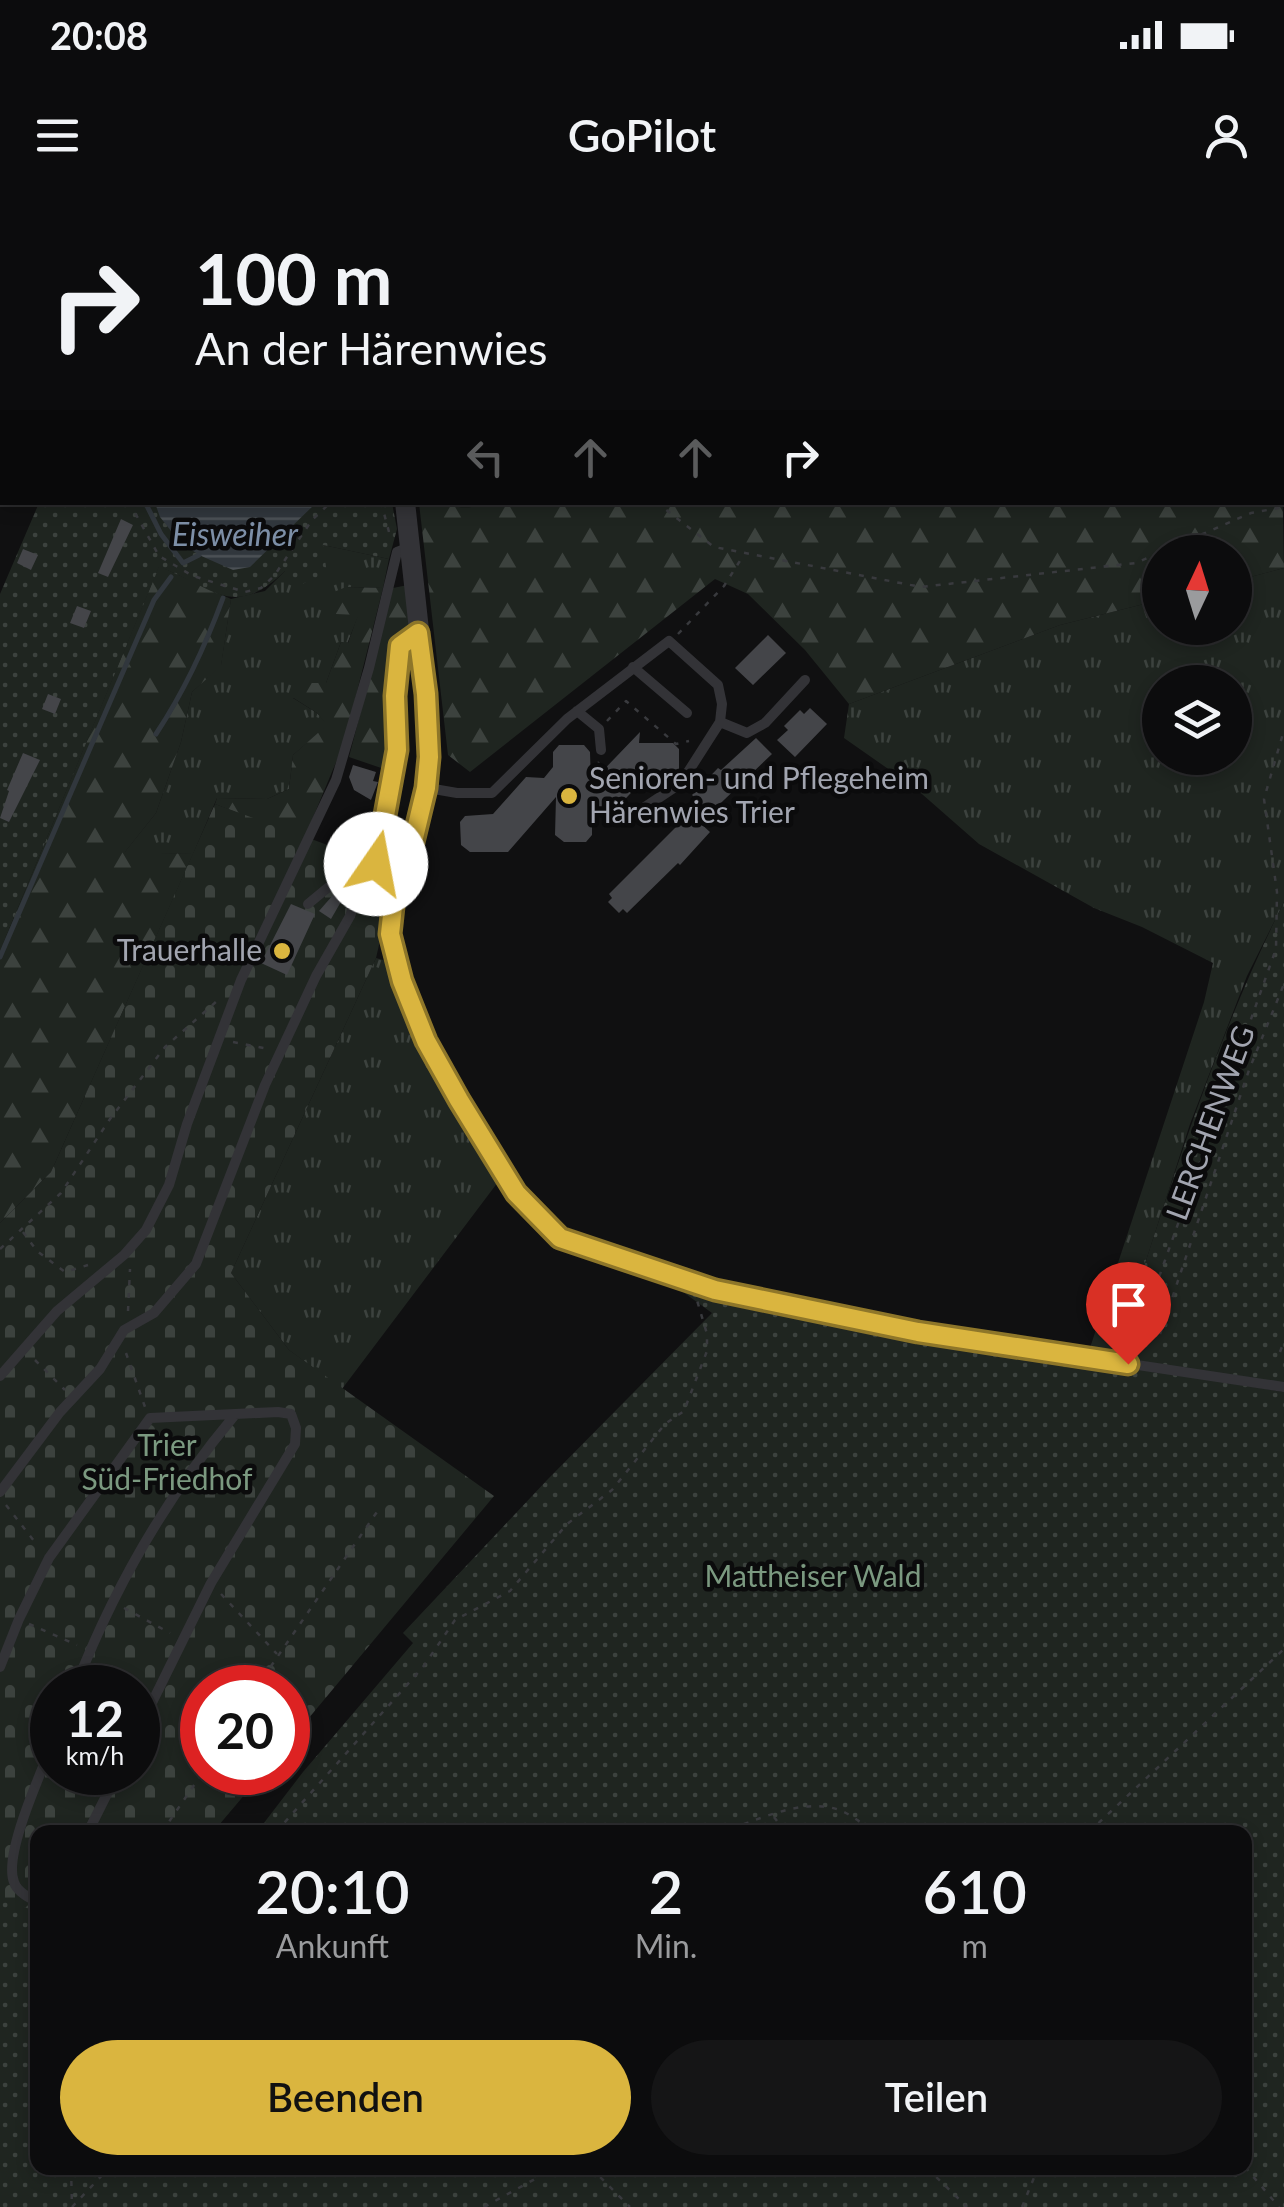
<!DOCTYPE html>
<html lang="de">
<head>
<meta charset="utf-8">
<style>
  body { margin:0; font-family:Lato,sans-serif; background:#151516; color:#f1f3f6; height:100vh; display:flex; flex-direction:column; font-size:38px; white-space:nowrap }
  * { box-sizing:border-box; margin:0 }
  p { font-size:32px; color:#9a9b9d }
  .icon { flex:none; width:55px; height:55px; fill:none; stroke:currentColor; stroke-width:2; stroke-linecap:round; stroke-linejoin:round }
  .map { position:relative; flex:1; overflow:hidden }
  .drawer { position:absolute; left:30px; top:1625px; width:1222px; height:350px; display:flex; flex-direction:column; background:#0c0c0d; border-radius:20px; box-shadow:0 5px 15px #0003,0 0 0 2px #2c2c2e }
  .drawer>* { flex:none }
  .top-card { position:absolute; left:0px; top:0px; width:1285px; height:305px; box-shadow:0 5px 15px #0003,0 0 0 2px #2c2c2e; background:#0c0c0d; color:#f1f3f6; overflow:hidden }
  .needle { width:65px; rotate:4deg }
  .controls { position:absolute; left:1142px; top:335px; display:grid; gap:20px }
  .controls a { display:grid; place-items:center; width:110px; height:110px; border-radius:50%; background:#0c0c0d; box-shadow:0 5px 15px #0003,0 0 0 2px #2c2c2e; font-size:50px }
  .speed { position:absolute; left:30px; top:1465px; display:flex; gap:20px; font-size:50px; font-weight:700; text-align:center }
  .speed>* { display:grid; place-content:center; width:130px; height:130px; border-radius:50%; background:#0c0c0d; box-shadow:0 5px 15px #0003,0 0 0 2px #2c2c2e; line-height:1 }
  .speed small { font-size:25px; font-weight:400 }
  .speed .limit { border:15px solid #d22; background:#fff; color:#111 }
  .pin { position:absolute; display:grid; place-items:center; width:85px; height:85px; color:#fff; margin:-102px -42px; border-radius:50% 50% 50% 0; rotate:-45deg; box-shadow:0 0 10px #0007 }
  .pin .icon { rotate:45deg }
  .me { position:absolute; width:110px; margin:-55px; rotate:12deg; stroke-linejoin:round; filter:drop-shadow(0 0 8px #0008) }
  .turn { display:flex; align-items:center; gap:35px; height:210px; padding:0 30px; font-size:45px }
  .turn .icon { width:130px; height:130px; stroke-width:2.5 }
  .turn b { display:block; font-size:70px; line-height:85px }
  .lanes { display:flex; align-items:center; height:95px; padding:0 30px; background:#0003; justify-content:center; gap:50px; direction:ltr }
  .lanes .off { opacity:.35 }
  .eta { display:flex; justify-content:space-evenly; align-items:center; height:170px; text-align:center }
  .eta b { font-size:60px; font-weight:600; line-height:70px }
  .cta { display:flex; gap:20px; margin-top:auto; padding:20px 30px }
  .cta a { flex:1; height:115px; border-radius:60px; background:#dab53f; color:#111; font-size:40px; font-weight:600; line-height:115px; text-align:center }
  .cta a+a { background:#151516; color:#f1f3f6 }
  .status { display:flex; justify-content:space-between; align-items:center; height:70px; padding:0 50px; background:#0c0c0d; direction:ltr }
  .status svg { height:28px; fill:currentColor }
  header { display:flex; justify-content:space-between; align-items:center; height:130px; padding:0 30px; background:#0c0c0d; font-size:45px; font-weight:600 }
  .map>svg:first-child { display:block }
  .built { fill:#1c1c1e }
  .grass { fill:url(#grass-tufts); fill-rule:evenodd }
  .forest { fill:url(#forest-firs) }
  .cemetery { fill:url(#cemetery-stones); fill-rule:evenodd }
  .park { fill:url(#park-dots) }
  .water { fill:url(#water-rules) }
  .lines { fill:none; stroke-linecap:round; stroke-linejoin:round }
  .stream { stroke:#31373d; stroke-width:5 }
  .building { fill:#444549 }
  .path { stroke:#393a3e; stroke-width:2.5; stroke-dasharray:5 8; stroke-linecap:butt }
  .service { stroke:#333337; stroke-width:10 }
  .minor { stroke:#333337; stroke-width:20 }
  .route-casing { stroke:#8e7629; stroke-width:25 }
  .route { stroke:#dab53f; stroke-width:18 }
  .poi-dot { fill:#dab53f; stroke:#0b0b0c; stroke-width:4 }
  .labels { text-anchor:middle; stroke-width:9; stroke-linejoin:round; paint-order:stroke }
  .poi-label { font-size:30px; fill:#a2a5b0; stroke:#0b0b0c; text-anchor:start }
  .street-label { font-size:30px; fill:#a2a5b0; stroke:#0b0b0c }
  .park-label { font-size:30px; fill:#7b9980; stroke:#0b0b0c }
  .water-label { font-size:32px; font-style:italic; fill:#7d8fa7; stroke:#0b0b0c }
</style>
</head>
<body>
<div class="status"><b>20:08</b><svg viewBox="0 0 49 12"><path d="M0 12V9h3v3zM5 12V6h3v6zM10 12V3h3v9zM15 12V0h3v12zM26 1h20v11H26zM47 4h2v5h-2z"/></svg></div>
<header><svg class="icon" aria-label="menu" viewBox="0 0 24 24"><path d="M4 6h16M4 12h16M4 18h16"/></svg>GoPilot<svg class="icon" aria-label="person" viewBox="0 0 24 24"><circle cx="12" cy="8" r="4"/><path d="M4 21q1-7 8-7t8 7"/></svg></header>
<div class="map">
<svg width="1284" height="2007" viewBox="0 0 1284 2007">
  <defs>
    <pattern id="grass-tufts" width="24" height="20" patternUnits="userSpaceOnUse" patternTransform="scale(2.5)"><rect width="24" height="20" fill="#1f2520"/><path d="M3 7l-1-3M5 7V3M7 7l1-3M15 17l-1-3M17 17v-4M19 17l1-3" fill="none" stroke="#3c423e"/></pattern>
    <pattern id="forest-firs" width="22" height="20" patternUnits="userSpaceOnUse" patternTransform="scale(2.5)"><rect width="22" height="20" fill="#1f2520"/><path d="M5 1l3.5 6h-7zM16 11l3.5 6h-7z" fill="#3c423e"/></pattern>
    <pattern id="cemetery-stones" width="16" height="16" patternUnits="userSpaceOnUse" patternTransform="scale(2.5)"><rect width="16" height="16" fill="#1f2520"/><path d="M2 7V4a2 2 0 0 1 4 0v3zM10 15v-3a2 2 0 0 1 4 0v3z" fill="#3c423e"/></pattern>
    <pattern id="park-dots" width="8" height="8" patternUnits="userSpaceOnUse" patternTransform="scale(2.5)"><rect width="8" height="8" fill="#1f2520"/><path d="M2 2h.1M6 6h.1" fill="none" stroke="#3c423e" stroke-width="1.8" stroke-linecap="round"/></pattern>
    <pattern id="water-rules" width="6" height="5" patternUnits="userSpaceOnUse" patternTransform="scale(2.5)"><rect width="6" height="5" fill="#31373d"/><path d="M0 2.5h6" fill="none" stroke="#4c5156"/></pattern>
  </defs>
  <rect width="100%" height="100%" fill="#101011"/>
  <!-- built -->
  <path class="built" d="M893 0H1187L893 2Z"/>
  <!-- grass -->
  <path class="grass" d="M638 0H893L637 2Z
    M323 345 389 359 383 388 346 387 359 414 347 444 341 442 326 483 293 498 317 513 328 525 293 555 289 589 267 599 217 598 193 654 124 653 156 613 181 542 192 492 221 465 231 399 265 391 285 371Z
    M1284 368V702L1247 776 1190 924 1115 1157 1088 1154 1204 802 1213 763 1142 727 1094 708 979 644 914 587 844 538 849 504 1060 425 1160 400V428H1235V381ZM1160 482H1235V558H1160Z
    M376 758 390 762 417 840 498 982 342 1189 289 1150 231 1073Z"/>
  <!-- forest -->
  <path class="forest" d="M1202 0H1284V193L1282 2H1201Z
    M1282 269 1284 368 1235 381V352H1160V400L1060 425 849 504 805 450 748 394 715 379 470 572 448 555 419 303C449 302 463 314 491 302H1282Z
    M159 366 231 399 221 466 192 492 181 542 156 613 125 652 193 654 51 972 0 1023V751Z
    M408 385 413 430 395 440 391 498 390 571 349 557 393 388Z
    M346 387 383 388 344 543 304 639 215 604 217 598 267 599 289 589 293 555 327 525 317 513 292 497 307 483H326L341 442 348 443 358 415 336 414 324 396Z"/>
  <!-- cemetery -->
  <path class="cemetery" d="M215 604 366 659 395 675 376 758 231 1073 289 1150 494 1296 288 1543V1488H202V1572L263 1573 213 1632H38L37 1735 0 1716V1023L51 972ZM52 1488H138V1572H52Z"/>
  <!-- park -->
  <path class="park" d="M39 303H392L397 329 389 359 323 345 327 374 302 384 285 371C233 421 214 387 159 367L0 751V394Z
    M1284 702V1187L1115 1157C1165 1003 1211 847 1284 702Z
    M679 1089C763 1121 854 1124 943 1137 1057 1153 1170 1173 1284 1192V2007H0V1700L37 1711 38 1968H1245V1632H257L303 1572 413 1443 403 1433 548 1279 712 1113Z"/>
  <!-- water -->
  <path class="water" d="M155 303V302L316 303 250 367 233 370 199 355 179 341 160 317Z"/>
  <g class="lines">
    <!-- stream -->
    <path class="stream" d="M305 2V0
      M145 302 161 334 183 363 199 355
      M156 534C185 490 205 447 223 398
      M0 757 154 400 171 377"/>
  </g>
  <!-- building -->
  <path class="building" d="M121 319 133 325 108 377 98 373Z
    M23 349 38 355 31 370 17 363Z
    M77 406 91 411 84 428 70 423Z
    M768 435 786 453 753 485 735 468Z
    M48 494 61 499 55 514 42 509Z
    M810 508 827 524 795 557 777 540 788 530 784 526 800 510 804 514Z
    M640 532 639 543H673L679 549V569L672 579H644L613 612H592V635L586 642H564L555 635 556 597 508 652H470L461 645 460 622 465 616 493 614 526 577 544 578 553 567V552L559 545H584L590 552 591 583Z
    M756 538 772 554 700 623 710 632 680 665 678 663 627 713 623 709 619 713 608 702 612 698 609 694 700 603 692 595 718 568 721 570Z
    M23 553 40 560 9 622 0 618 9 591 7 590Z
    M353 565 376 572 373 581 378 582 371 600 354 590 349 577Z
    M333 695 342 700 331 719 319 711Z
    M291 704 315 714 287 775 261 763Z"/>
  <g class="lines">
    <!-- path -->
    <path class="path" d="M330 0 333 2
      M1155 0V2
      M1195 0V2
      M582 2 584 0
      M1282 225H1284
      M129 302 159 356 193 376 245 392 261 388 274 376 312 320 331 302
      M381 302 389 332
      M656 302 714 347 921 387 1136 363 1251 313 1284 307
      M678 434 724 386 743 356
      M607 521 626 501 676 544 689 541
      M590 573 599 562
      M233 842 269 849
      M23 1032 37 1051 65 1072 88 1065
      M0 1049 61 993 110 919 165 847 217 801
      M128 1111 130 1069
      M1160 1134 1249 870 1284 784
      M1133 1150 1276 749 1277 692 1264 599 1284 530
      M1280 1152 1284 1141
      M126 1153 145 1207
      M35 1160 65 1190
      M6 1305 38 1346
      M221 1394 277 1454
      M124 1408 170 1433
      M29 1424 77 1445
      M256 1488 381 1306
      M774 1617 785 1632
      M162 1632 203 1572
      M276 1632 423 1467 455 1420 510 1391 567 1324 612 1290 665 1224 684 1211 707 1151V1134L696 1097
      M719 1632C757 1622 803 1595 842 1611 853 1616 865 1626 875 1632
      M1089 1632 1284 1449
      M1245 1967 1279 2007
      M71 1968 72 2006
      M591 1968 630 2007
      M927 1968 967 2007
      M72 2007 109 1968
      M484 2007 555 1968
      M1022 2007 1038 1968"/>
    <!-- service -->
    <path class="service" d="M283 2V0
      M1282 201 1284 202
      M418 433 400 446 395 496 397 551 376 664 404 671 391 712 390 734 402 781 426 841 476 930 516 993 560 1038 715 1090 918 1132 1284 1187
      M633 467 687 513
      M577 511 599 529 601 550
      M720 522 747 533 765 523 805 480
      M428 588 457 593H492L567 519 669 441 718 485 722 504 720 522 681 583 627 619
      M308 704 348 671 370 665
      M0 1176 57 1111 124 1055 146 1030 169 985 187 924 241 780 336 580 369 468 397 352 410 347
      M0 1292 60 1212 100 1169 124 1130 154 1113 196 1064 265 885 316 776 350 716 370 665 376 664
      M0 1467 19 1419 49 1358 150 1218 278 1212 291 1214 296 1228 295 1244 211 1383 138 1531
      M75 1488C113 1390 167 1296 234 1216
      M88 1632 118 1572
      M38 1702C29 1698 17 1692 14 1682 3 1655 41 1573 52 1545"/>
    <!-- minor -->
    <path class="minor" d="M5 0 11 2
      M404 671 427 588 429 557 426 494 405 302"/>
  </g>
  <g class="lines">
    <defs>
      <path id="route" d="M376 664 397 550 395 496 400 446 418 433 426 494 429 557 426 588 412 646 394 697 390 734 402 781 426 841 459 900 516 993 560 1038 715 1090 918 1132 1128 1164"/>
    </defs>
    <!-- route casing -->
    <use href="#route" class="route-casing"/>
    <!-- route -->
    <use href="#route" class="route"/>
  </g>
  <!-- markers -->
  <g class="poi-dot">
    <circle cx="569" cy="596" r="10"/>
    <circle cx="282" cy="751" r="10"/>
  </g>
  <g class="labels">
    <!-- poi labels -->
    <g class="poi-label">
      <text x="589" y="589">Senioren- und Pflegeheim<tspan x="589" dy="34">Härenwies Trier</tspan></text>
      <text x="262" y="761" text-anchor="end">Trauerhalle</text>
    </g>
    <!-- street labels -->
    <g class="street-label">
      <text transform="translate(1211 923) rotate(-70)" y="10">LERCHENWEG</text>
    </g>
    <!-- park labels -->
    <g class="park-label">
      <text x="167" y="1256">Trier<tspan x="167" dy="34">Süd-Friedhof</tspan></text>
      <text x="813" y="1387">Mattheiser Wald</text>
    </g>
    <!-- water labels -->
    <g class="water-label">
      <text x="235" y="346">Eisweiher</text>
    </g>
  </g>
</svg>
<div class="controls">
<a><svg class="needle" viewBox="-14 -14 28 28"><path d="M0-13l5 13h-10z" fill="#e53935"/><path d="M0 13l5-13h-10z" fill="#9a9b9d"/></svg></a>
<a><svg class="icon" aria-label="layers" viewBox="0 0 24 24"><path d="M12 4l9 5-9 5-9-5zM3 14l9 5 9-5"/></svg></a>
</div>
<div class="speed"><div>12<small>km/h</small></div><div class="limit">20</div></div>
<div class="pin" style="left:1128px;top:1164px;background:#d93025"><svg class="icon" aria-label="arrive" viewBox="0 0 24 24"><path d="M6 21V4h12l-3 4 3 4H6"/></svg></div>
<svg class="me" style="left:376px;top:664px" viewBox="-20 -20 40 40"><circle r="19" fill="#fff"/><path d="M0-13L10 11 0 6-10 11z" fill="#dab53f"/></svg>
<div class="top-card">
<div class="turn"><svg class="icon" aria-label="right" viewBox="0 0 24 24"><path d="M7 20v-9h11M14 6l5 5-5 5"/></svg><div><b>100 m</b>An der Härenwies</div></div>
<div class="lanes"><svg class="icon off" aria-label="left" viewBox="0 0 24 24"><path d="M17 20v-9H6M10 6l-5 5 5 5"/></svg><svg class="icon off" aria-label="ahead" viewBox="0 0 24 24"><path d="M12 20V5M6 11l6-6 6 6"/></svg><svg class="icon off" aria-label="ahead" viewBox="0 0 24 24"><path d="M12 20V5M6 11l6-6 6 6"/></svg><svg class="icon" aria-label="right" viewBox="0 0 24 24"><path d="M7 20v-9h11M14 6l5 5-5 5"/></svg></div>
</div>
<section class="drawer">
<div class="eta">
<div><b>20:10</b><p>Ankunft</p></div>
<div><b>2</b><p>Min.</p></div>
<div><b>610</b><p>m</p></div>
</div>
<div class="cta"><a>Beenden</a><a>Teilen</a></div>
</section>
</div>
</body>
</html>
